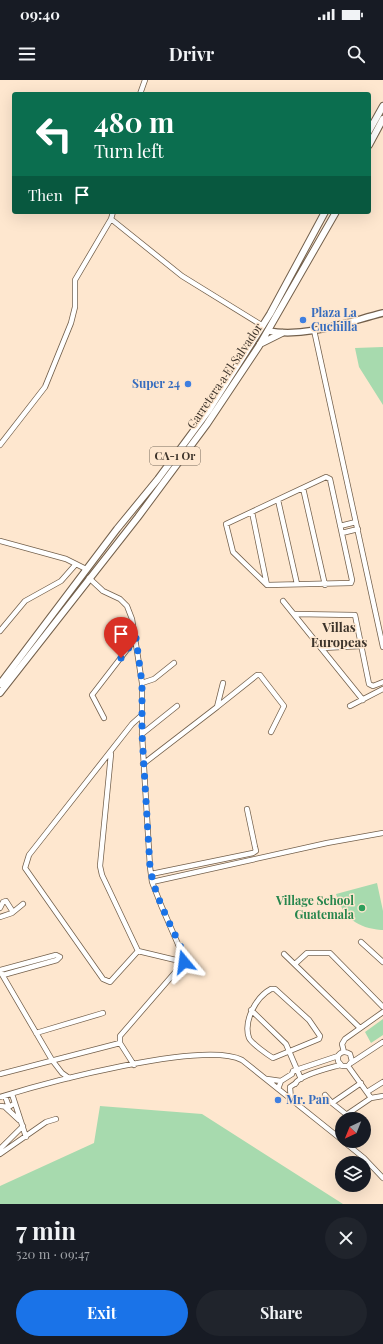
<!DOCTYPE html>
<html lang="en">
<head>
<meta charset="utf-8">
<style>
  body { margin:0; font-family:"Playfair Display",serif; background:#20242c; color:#f1f3f6; height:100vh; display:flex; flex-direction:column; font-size:15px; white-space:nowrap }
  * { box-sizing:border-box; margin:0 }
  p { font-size:13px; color:#9ea1a6 }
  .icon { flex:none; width:22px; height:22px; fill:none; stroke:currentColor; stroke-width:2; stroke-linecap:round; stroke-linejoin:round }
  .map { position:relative; height:1124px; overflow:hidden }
  .details { display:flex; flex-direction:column; background:#171b24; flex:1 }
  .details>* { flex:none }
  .hud { position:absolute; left:12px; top:12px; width:359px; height:122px; border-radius:4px; box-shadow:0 4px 16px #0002; background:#0b6e4f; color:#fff; overflow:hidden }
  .needle { width:26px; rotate:223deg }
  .fabs { position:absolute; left:335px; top:1032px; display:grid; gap:8px }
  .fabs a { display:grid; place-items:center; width:36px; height:36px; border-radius:50%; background:#171b24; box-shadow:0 4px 16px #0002; font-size:20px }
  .pin { position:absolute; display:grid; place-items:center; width:34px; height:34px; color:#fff; margin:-41px -17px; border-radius:50% 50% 50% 0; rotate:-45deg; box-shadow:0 0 4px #0007 }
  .pin .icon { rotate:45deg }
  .me { position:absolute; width:44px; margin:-22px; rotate:344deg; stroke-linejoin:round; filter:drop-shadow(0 0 3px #0008) }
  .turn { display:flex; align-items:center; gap:14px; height:84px; padding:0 16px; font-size:18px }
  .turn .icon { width:52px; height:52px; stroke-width:2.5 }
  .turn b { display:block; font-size:28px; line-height:34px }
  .then { display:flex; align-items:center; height:38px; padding:0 16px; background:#0003; gap:8px; font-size:15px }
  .round { display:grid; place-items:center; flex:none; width:42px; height:42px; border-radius:21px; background:#20242c }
  .headline { display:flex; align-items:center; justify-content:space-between; height:68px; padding:0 16px }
  h1 { font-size:24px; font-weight:700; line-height:30px }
  .button { display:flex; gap:8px; margin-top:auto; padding:8px 16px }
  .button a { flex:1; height:46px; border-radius:24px; background:#1a73e8; color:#fff; font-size:16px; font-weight:700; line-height:46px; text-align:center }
  .button a+a { background:#20242c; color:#f1f3f6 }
  .status { display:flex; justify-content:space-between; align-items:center; height:28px; padding:0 20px; background:#171b24; direction:ltr }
  .status svg { height:11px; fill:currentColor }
  header { display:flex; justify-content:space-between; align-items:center; height:52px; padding:0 16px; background:#171b24; font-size:18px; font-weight:700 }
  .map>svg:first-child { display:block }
  .green { fill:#a7daae }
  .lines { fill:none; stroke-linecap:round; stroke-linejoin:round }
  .minor-casing { stroke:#73604c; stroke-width:6 }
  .major-casing { stroke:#73604c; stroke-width:8 }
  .highway-casing { stroke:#73604c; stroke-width:8 }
  .minor { stroke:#fff; stroke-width:4.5 }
  .major { stroke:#fff; stroke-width:5.5 }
  .highway { stroke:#fff; stroke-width:6 }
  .route { stroke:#1a73e8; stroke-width:7; stroke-dasharray:0 12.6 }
  .shop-dot { fill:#3f7fe0; stroke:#fee7cf; stroke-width:1.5 }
  .leisure-dot { fill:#2e9e5b; stroke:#fee7cf; stroke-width:1.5 }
  .labels { text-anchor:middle; stroke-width:3; stroke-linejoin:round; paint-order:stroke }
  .shield { fill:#fee7cf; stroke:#776a5c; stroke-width:1 }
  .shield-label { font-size:11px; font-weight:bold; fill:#3d342b }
  .shop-label { font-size:12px; font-weight:bold; fill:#366cbe; stroke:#fee7cf; text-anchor:start }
  .street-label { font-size:12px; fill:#3d342b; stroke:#fee7cf }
  .leisure-label { font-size:12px; font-weight:bold; fill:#27864d; stroke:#fee7cf; text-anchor:end }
  .neighbourhood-label { font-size:13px; font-weight:bold; fill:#3d342b; stroke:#fee7cf }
</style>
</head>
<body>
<div class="status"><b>09:40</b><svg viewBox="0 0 49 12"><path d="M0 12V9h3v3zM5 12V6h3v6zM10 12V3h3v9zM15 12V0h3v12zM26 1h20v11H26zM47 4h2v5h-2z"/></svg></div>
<header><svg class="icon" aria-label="menu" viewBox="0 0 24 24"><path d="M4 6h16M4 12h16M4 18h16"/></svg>Drivr<svg class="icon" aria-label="search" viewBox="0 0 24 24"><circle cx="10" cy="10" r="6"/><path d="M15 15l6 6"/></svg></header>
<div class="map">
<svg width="383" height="1124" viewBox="0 0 383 1124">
  <rect width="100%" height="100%" fill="#fee7cf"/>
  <!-- green -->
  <path class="green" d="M383 267V325L359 287 355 268Z
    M377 803 383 831V850H381C358 848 343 838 336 814Z
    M383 939V955L371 963 365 952Z
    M100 1026 202 1034 343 1124H0V1106L94 1063Z"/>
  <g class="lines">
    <defs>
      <path id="minor" d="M140 14 145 0
        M111 139 182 196 263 246
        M314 250 383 567
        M0 365 45 307 71 243 75 227V200L111 139 113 132
        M326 397 330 399 352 500 351 503 267 505 233 472 226 444Z
        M303 408 325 505
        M278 420 297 504
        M252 432 267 505
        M340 446 356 442
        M342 453 358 449
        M0 461 66 479 86 489
        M89 498 103 511 120 519 127 526 132 539 142 603V654L150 787 152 802 161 825 184 878V882L120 956V963L134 985
        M283 521 363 620
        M295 534 355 535 369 604 373 606 383 602
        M0 551 25 521 61 501 76 484
        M322 568 362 566
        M142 603 154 599 174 583
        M350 626 383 609
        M217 627 257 595H260L284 626 271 652
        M104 638 92 615 136 558
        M142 654 177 626
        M111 674 100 786 102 795 138 871
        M143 684 217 627 223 603
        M151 794 253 773 256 771 255 767 247 729
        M152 802 327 763 383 753
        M0 828 3 822 6 821 13 832
        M0 837 12 833 23 824
        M361 862 383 882
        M138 871 110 902 103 899 25 788 29 775 132 644 142 635
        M138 871 184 882
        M284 874 360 948
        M295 884 307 873H330L383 927
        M0 890 56 875 60 877 57 880 3 895
        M0 891 52 980 62 993 69 998
        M271 909H275L309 940 320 956 319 959 273 978C268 975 251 963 249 958 243 941 256 917 271 909Z
        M251 930 286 964 301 999
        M36 953 103 933
        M344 972 342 964 345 959 383 932
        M351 983 383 962
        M348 986 371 1018
        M0 994 120 963
        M267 999 281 1001
        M295 1004C299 995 330 988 340 985
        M278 1009 281 1001 292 994 293 991 338 976C341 971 346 971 350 974L352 981 348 986H342L338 981V976
        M367 1012 383 1002
        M12 1014 26 1057
        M325 1015 332 1023 352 1039
        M5 1016 9 1027
        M0 1017C45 1003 204 960 242 980L342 1060
        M291 1020 290 1007 296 1003
        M332 1023 361 1003
        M0 1026 9 1027 15 1023
        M5 1027 19 1040
        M346 1035 371 1018 383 1016
        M343 1061 364 1078 383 1098
        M0 1069 23 1046
        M0 1074 46 1042 56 1039"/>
      <path id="major" d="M268 251C306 258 347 242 383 233"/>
      <path id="highway" d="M369 51 383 26
        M369 65 383 39
        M260 264 282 253
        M0 604 117 449 158 399 209 330 270 234 325 132
        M0 613 138 437 207 344 259 266 336 132"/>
    </defs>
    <!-- minor casing -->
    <use href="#minor" class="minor-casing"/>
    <!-- major casing -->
    <use href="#major" class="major-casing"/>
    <!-- highway casing -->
    <use href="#highway" class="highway-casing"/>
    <!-- minor -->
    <use href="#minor" class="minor"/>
    <!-- major -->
    <use href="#major" class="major"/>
    <!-- highway -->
    <use href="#highway" class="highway"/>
  </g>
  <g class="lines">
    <!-- route -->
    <path class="route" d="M121 578 136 558 142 603V654L150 787C155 818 171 845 184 874V882"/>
  </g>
  <!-- markers -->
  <g class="shop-dot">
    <circle cx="303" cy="240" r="4"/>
    <circle cx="188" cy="304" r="4"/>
    <circle cx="278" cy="1020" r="4"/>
  </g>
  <circle class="leisure-dot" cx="362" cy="828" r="4"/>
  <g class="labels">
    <!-- shield labels -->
    <rect class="shield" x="150" y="367" width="50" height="18" rx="3"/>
    <g class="shield-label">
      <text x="175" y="380">CA-1 Or</text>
    </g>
    <!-- shop labels -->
    <g class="shop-label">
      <text x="311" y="237">Plaza La<tspan x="311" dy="14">Cuchilla</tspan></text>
      <text x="180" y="308" text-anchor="end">Super 24</text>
      <text x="286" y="1024">Mr. Pan</text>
    </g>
    <!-- street labels -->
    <g class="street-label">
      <text transform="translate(225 296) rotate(-56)" y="4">Carretera a El Salvador</text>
    </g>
    <!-- leisure labels -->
    <g class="leisure-label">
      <text x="354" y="825">Village School<tspan x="354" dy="14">Guatemala</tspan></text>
    </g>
    <!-- neighbourhood labels -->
    <g class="neighbourhood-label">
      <text x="339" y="552">Villas<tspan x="339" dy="15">Europeas</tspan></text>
    </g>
  </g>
</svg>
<div class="fabs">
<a><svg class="needle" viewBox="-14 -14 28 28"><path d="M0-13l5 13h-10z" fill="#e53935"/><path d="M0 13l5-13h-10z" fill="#9ea1a6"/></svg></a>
<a><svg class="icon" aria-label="layers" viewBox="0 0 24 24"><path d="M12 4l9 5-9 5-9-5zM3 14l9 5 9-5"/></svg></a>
</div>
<div class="pin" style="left:121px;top:578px;background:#d93025"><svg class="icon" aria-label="arrive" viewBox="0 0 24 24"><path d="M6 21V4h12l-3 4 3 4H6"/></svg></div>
<svg class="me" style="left:184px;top:882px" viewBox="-20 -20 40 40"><path d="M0-17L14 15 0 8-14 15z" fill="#1a73e8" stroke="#fff" stroke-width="4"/></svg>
<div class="hud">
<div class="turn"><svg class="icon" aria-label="left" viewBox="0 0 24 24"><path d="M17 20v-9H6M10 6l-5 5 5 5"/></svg><div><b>480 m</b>Turn left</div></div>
<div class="then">Then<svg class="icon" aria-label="arrive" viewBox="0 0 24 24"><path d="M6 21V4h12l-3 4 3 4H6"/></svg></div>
</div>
</div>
<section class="details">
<div class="headline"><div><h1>7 min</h1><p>520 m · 09:47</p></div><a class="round"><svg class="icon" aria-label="close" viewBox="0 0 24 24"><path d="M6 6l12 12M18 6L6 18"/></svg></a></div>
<div class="button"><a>Exit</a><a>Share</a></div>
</section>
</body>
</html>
